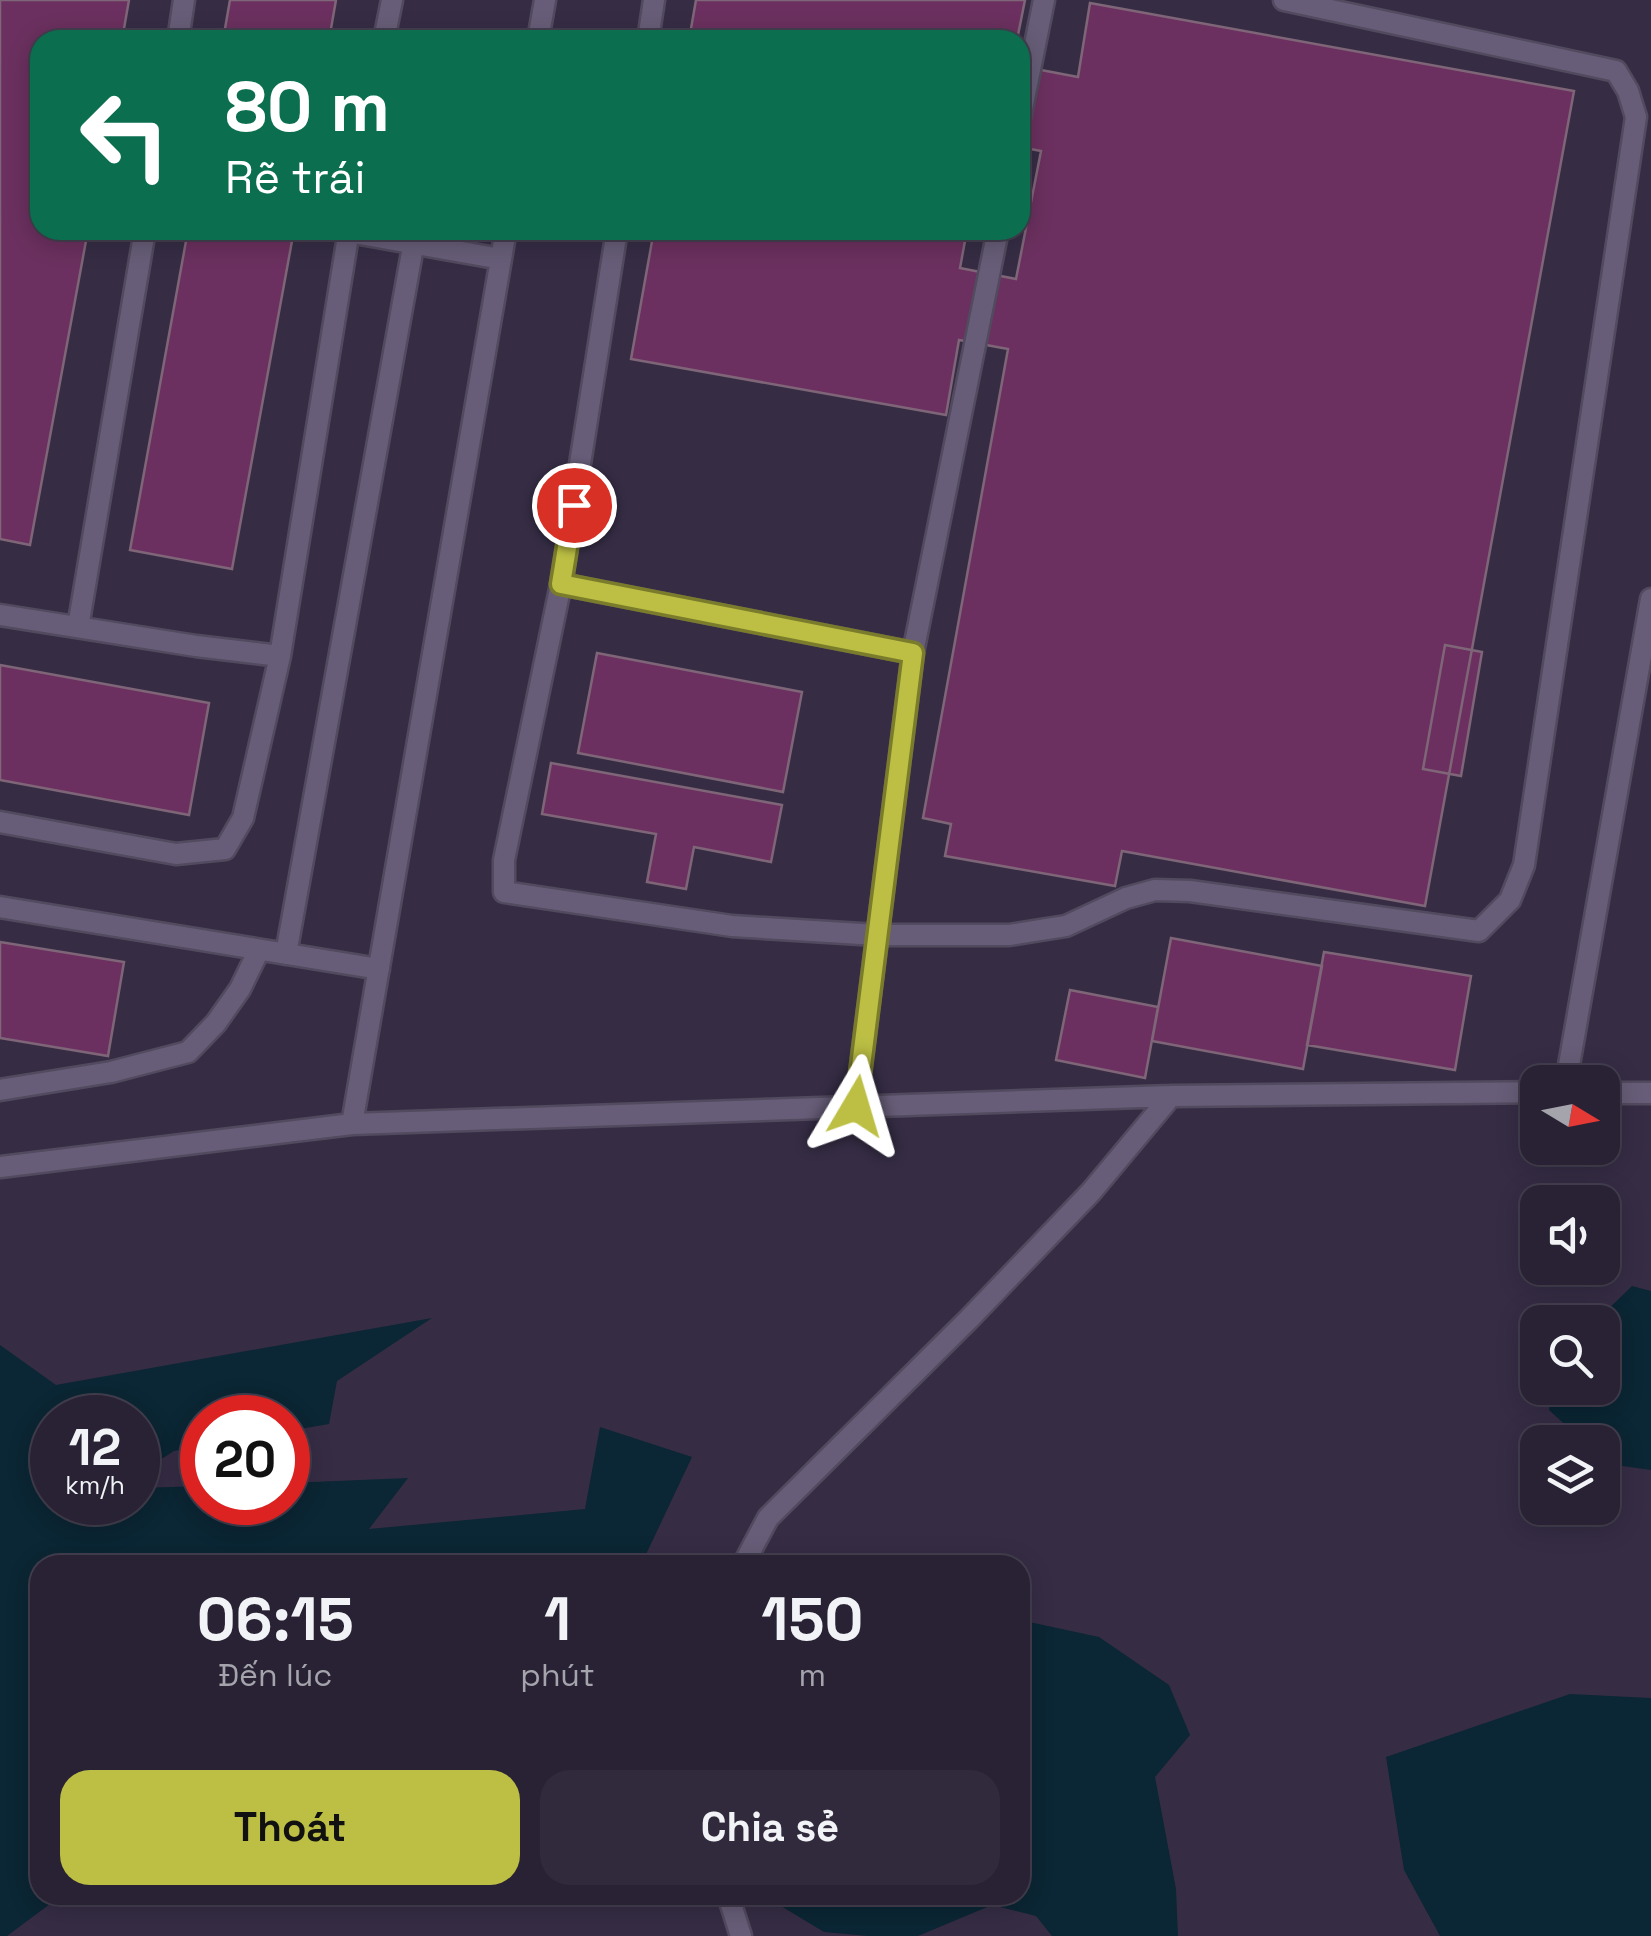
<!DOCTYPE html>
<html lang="vi">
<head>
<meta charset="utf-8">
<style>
  body { margin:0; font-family:"Space Grotesk",sans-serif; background:#302a3c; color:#f1f3f6; height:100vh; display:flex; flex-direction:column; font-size:38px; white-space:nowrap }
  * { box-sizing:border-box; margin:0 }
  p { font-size:32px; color:#a5a4ac }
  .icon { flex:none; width:55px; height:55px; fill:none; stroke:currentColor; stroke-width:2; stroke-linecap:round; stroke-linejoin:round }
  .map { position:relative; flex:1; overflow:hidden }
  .panel { position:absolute; left:30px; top:1555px; width:1000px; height:350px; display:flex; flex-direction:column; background:#282234; border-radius:30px; box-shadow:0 5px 25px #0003,0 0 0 2px #443f4f }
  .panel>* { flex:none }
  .banner { position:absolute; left:30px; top:30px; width:1000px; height:210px; border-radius:30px; box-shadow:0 5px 25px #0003,0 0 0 2px #443f4f; background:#0b6e4f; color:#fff; overflow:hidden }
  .needle { width:65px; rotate:100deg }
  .buttons { position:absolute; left:1520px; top:1065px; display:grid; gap:20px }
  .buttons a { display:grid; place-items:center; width:100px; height:100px; border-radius:20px; background:#282234; box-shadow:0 5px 25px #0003,0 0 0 2px #443f4f; font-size:50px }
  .speed { position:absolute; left:30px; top:1395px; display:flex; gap:20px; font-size:50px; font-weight:700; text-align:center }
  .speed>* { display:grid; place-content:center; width:130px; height:130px; border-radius:50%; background:#282234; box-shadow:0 5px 25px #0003,0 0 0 2px #443f4f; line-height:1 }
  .speed small { font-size:25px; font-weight:400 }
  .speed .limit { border:15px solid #d22; background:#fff; color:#111 }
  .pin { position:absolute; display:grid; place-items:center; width:85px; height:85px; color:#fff; margin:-42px; border:5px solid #fff; border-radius:50%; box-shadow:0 2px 10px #0007 }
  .me { position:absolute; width:110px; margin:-55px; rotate:7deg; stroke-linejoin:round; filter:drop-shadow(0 0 8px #0008) }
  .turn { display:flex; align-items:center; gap:35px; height:210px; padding:0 30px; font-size:45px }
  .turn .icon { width:130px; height:130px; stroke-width:2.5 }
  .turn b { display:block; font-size:70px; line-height:85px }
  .eta { display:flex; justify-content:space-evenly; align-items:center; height:170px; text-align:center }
  .eta b { font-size:60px; font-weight:800; line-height:70px }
  .cta { display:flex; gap:20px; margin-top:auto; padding:20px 30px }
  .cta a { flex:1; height:115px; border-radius:30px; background:#bcbf44; color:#111; font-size:40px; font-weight:800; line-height:115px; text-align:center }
  .cta a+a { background:#302a3c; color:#f1f3f6 }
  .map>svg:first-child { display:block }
  .water { fill:#0b2634 }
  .building { fill:#6b305f; stroke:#7f6578; stroke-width:2.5 }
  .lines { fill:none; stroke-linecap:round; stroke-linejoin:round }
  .lane-casing { stroke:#524a5e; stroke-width:25 }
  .lane { stroke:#675d78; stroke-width:20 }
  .route-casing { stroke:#7a7c2c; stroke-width:25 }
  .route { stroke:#bcbf44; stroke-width:18 }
</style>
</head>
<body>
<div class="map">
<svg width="1651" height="1936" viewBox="0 0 1651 1936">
  <rect width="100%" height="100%" fill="#362d45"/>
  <!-- water -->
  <path class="water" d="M1632 1286 1651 1291V1470L1608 1464 1603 1459 1602 1442H1584L1549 1410 1552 1388H1602V1322H1595Z
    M432 1318 337 1381 329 1424 288 1431V1418H202V1446L174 1451 138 1474V1418H52V1502H138V1488L202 1486V1502H288V1483L408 1478 369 1529 585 1509 600 1427 692 1457 641 1565H40V1895H62L7 1936H0V1345L56 1385Z
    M1020 1620 1099 1637 1169 1685 1190 1735 1155 1777 1176 1889 1178 1936H1052L1036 1916 992 1905 918 1936H868L824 1932 776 1903V1895H1020Z
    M1570 1694 1651 1698V1936H1440L1404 1870 1386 1757Z"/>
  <!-- building -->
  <path class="building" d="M0 0H129L122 40H40V230H88L30 545 0 539Z
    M230 0H336L329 40H223Z
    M696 0H1025L1017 40H689Z
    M1090 3 1574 91 1425 906 1122 851 1115 886 945 856 951 824 923 818 1008 349 959 340 946 415 631 359 654 230H967L960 268 1016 279 1041 151 1020 147V66L1078 77Z
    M188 230H294L232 569 130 550Z
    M1445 645 1482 652 1461 776 1423 769Z
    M597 653 802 692 783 792 578 753Z
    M0 665 209 703 189 815 0 780Z
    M551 763 782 805 771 862 694 847 686 889 647 882 656 834 542 814Z
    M1171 938 1322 966 1303 1069 1152 1041Z
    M0 942 124 962 108 1056 0 1038Z
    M1324 952 1471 976 1455 1070 1307 1045Z
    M1070 990 1158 1007 1145 1078 1056 1060Z"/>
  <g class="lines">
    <defs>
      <path id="lane" d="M178 40 184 0
        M384 40 392 0
        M538 40 545 0
        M648 40 654 0
        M1020 119 1044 0
        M617 230 561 584 504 860V892L732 926 877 935H1009L1066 926 1126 898 1155 890 1190 891 1479 931 1510 900 1524 865 1636 117 1628 91 1616 71 1284 0
        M349 232 501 259
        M561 584 913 653
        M0 615 196 646 280 656 349 230
        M78 627 145 230
        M0 822 176 854 225 849 243 818 280 656
        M0 907 379 969
        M286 954 416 230
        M1566 1082 1651 599
        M0 1090 111 1072 188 1052 216 1023 240 989 259 950
        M1602 1093H1651
        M856 1105 913 653 998 230
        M352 1124 506 230
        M0 1167 352 1124 1171 1096 1538 1092
        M743 1565 768 1518 969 1319 1091 1192 1171 1096
        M728 1895 741 1936"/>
    </defs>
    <!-- lane casing -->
    <use href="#lane" class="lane-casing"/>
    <!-- lane -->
    <use href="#lane" class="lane"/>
  </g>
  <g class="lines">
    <defs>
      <path id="route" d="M574 505 561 584 913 653 856 1106"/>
    </defs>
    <!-- route casing -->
    <use href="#route" class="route-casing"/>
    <!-- route -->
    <use href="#route" class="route"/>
  </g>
</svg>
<div class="buttons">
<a><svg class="needle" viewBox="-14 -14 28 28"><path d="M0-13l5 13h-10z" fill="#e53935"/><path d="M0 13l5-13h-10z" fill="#a5a4ac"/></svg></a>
<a><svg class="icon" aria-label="sound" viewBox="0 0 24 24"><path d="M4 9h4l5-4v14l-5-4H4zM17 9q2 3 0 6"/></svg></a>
<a><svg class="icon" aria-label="search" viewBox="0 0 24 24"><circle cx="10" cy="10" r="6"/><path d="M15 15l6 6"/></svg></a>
<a><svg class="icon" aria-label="layers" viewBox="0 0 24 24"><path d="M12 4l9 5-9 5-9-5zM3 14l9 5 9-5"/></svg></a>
</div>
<div class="speed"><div>12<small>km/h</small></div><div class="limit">20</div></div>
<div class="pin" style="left:574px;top:505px;background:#d93025"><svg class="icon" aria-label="arrive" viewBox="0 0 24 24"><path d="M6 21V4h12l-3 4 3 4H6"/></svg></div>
<svg class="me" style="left:856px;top:1106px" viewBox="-20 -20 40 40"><path d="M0-17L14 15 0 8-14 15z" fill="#bcbf44" stroke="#fff" stroke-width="4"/></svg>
<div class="banner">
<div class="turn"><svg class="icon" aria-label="left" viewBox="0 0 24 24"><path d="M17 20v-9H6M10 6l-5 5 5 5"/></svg><div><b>80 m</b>Rẽ trái</div></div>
</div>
<section class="panel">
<div class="eta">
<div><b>06:15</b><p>Đến lúc</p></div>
<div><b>1</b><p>phút</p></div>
<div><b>150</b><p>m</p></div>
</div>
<div class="cta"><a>Thoát</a><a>Chia sẻ</a></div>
</section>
</div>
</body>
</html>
